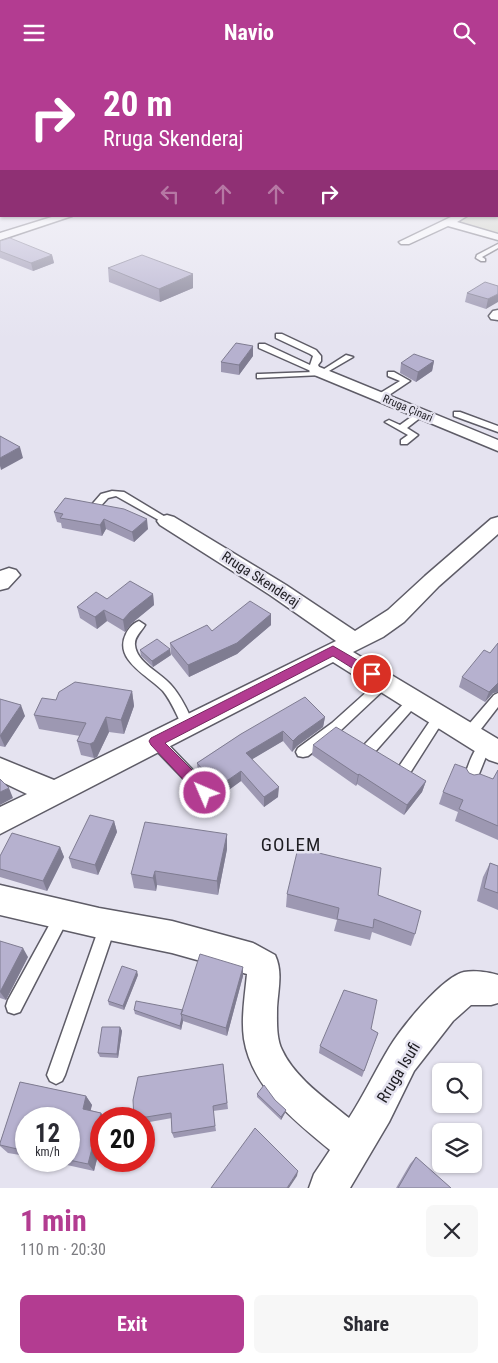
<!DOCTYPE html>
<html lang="en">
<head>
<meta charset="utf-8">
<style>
  body { margin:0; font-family:"Roboto Condensed",sans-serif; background:#f7f7f7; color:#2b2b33; height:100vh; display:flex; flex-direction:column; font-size:19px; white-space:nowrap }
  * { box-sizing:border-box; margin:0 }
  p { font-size:16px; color:#7c7c81 }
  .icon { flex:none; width:28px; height:28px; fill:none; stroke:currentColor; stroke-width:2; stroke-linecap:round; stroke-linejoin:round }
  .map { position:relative; height:1123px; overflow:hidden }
  .drawer { display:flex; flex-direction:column; background:#fff; flex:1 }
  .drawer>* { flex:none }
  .top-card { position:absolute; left:0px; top:0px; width:499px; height:152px; box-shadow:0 1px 4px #0004; background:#b33c91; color:#fff; overflow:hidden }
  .controls { position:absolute; left:432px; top:998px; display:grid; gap:10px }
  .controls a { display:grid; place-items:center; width:50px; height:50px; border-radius:8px; background:#fff; box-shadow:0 1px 4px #0004; font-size:25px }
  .speed { position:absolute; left:15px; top:1042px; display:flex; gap:10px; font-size:25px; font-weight:700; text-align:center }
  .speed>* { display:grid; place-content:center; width:65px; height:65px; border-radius:50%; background:#fff; box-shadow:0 1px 4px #0004; line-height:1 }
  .speed small { font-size:12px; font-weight:400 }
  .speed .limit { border:8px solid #d22; background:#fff; color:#111 }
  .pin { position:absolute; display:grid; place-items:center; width:42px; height:42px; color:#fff; margin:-21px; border:2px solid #fff; border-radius:50%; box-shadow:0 1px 5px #0007 }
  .me { position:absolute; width:55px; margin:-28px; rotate:315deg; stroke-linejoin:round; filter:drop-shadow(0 0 4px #0008) }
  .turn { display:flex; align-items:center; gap:18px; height:105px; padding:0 20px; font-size:22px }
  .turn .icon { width:65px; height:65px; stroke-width:2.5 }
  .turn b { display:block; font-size:35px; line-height:42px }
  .lanes { display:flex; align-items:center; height:48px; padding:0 20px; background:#0003; justify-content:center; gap:25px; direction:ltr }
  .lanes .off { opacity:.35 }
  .round { display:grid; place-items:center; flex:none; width:52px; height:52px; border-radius:8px; background:#f7f7f7 }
  .summary { display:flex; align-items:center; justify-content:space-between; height:85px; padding:0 20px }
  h1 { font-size:30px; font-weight:700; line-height:38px; color:#b33c91 }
  .button { display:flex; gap:10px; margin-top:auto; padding:10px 20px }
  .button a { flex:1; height:58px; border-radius:8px; background:#b33c91; color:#fff; font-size:20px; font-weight:700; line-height:58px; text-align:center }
  .button a+a { background:#f7f7f7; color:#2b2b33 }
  header { display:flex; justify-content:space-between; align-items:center; height:65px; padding:0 20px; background:#b33c91; color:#fff; font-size:22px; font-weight:700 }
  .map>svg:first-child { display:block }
  .green { fill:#c8cab7 }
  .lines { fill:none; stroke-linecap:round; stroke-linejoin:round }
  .lane-casing { stroke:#5e5c67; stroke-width:3 }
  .street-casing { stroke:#5e5c67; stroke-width:3 }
  .lane { fill:#fff; fill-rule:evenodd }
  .street { fill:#fff; fill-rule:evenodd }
  .wall { fill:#9d98b2 }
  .shaded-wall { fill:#7f7c91 }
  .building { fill:#b6b1cf; stroke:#7f7c91 }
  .route { fill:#b33c91; stroke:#74275e }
  .labels { text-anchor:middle; stroke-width:5; stroke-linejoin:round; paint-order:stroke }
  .far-street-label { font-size:11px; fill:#1e1d22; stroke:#e5e3f0 }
  .street-label { font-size:14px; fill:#1e1d22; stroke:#e5e3f0 }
  .near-street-label { font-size:16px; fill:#1e1d22; stroke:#e5e3f0 }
  .near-quarter-label { font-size:19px; letter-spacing:1px; fill:#1e1d22; stroke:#e5e3f0 }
</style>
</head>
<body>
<header><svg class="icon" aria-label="menu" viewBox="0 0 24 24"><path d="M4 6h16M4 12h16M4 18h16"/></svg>Navio<svg class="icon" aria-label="search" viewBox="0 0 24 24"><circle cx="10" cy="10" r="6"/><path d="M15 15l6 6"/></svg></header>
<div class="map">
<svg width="498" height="1123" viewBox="0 0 498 1123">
  <rect width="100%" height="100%" fill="#e5e3f0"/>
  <!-- green -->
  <path class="green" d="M498 142V171L454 157 466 151H498Z"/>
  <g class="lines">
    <defs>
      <path id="lane" d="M498 179V183L482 192 485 194V196H481L476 193 477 190Z
        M276 269H282L316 285 321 291V296L318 300 321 306 346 290 353 292 322 310 257 313V309H260L313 307 259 283V279H265L310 300 313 291 310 289 276 273Z
        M388 307H394L410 316 383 334H377V330L400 316 388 311Z
        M418 347 425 349 407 363 418 370 407 379H401V375L408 370 385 357 389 355 400 360Z
        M454 347H460L498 361V367L454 351Z
        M112 426 124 427 172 456 170 458H164L116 431 108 433 96 446H90L88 444 101 429Z
        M139 556 145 560C141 567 134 572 135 580 136 597 161 608 171 620 181 631 188 646 194 660L192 664 188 665 184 664C177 651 172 637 163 626 149 611 113 595 126 569 128 564 133 558 139 556Z
        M385 612 389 614 391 617 389 620 340 666 308 691 303 692 298 691 296 687 298 683 332 658 381 614Z
        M498 628V642L474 673 469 674 464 673 463 669 464 665 494 630Z
        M414 630 418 632 420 635 418 638 374 688 369 689 364 688 362 684 364 680 410 632Z
        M443 648 447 649 449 653 438 664 410 708 405 710 400 708 398 704 400 700 430 656Z
        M156 671 161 672 210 723 212 727 210 731 205 733 200 731 151 680 150 676 151 672Z
        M487 675 492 676 493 680 487 689 475 719 470 721 465 719 463 715C468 703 473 679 487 675Z
        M62 843 67 846 70 851 67 856 20 947 14 949 8 947 6 941 8 935 57 846Z
        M108 852 113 855 116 860 65 1010 62 1016 56 1019 50 1016 47 1010 100 860 103 855Z"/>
      <path id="street" d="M55 151H72L0 175V168Z
        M453 151H467L457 157 498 169V175L448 161 409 179H401L399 177Z
        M498 245V255L491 254 489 251 493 246Z
        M317 301 498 375V386L312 309 309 306 312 303Z
        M167 450 174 452 286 520 355 566 388 545 425 511 491 454 498 452V469L439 521 404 557 383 572 353 587 498 674V698L489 695 333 597 0 769V742L27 729 0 716V693L54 715 336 576 270 530 160 460 157 456 160 452Z
        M9 503 16 505 20 510 8 523 0 525V506Z
        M0 820 99 843 172 856 253 878 275 890C283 907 278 924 277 943 277 956 276 973 282 985 295 1013 326 1034 349 1053 364 1030 375 1006 389 983 401 963 442 912 464 907 474 905 489 907 498 910V938L491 940H471L453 956 414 1006 389 1057 350 1123H309L314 1109 330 1085C294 1055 252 1023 244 974 241 953 245 930 247 909L172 888 99 873 0 850Z"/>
    </defs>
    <!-- lane casing -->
    <use href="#lane" class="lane-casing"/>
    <!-- street casing -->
    <use href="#street" class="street-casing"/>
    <!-- lane -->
    <use href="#lane" class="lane"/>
    <!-- street -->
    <use href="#street" class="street"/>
  </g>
  <!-- wall -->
  <path class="wall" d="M0 176 52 190 54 198 33 206 0 193Z
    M108 203 193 223 160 237 109 217Z
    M498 221 486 244 465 237 467 228Z
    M253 291 239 310 221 307V297Z
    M434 296 432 306 416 317 400 308 401 298Z
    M65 433 148 464 134 477 106 464 102 471 62 463 61 458 57 457 54 447Z
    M153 529 154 540 132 558 125 567 107 556 97 564 80 553 77 542 107 534Z
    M271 549V560L237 589 189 612 171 589 170 578Z
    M498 578V627L493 628 485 637 459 622 462 612 490 588Z
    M140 585 171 590 153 602 141 591Z
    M132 626 134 641 124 669 109 667 97 692 94 693 81 690 77 676 80 671 39 664 34 650 56 635Z
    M0 634 25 651 5 682 0 681Z
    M325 652 323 662 297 681 292 687 283 676 252 694 278 732 264 742 241 716 219 732 198 708 197 698 241 669Z
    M313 680 426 716 422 727 404 750 357 719 356 721 312 690Z
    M498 705V775L455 756 458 747 439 739 443 727 469 708 474 710 493 714Z
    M114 756 117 767 98 810 72 803 69 793Z
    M227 769V784L218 830 157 820 156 826 134 823 131 809Z
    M60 782 64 792 47 826 0 812V791Z
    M490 798 498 801V845L477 836 483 812Z
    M287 829 378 830 415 869 411 881 372 867 370 875 334 866 337 855 286 842Z
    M0 876 28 892 6 935 0 933Z
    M243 902V911L227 971 183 956 181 965 135 949 134 945H183Z
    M138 910 124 945 109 940 108 936Z
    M120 962 122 966 118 993 100 992 98 988Z
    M371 964 378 968 362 1012 319 988 320 981Z
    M223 999 228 1044 213 1046 216 1066 174 1073 172 1068V1053L144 1058V1054H134Z
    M20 1017 86 1031 92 1040 90 1045 101 1048 105 1054H101V1078L94 1106 49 1096H69V1054H26V1091L8 1088 0 1081V1078Z
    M257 1029 275 1035 286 1045 285 1048 281 1055 257 1032Z
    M416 1092 451 1123H396L410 1099Z"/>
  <!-- shaded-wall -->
  <path class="shaded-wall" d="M52 190 54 198 33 206 31 198Z
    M193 209V223L160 237 159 224Z
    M498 229V237L486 244 488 234Z
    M253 281V291L239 310V300Z
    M434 296 432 306 416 317 418 307Z
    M20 382 23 393 1 405 0 401V393Z
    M104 454 106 464 102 471 100 460Z
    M147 454 148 464 134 477 132 467Z
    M153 529 154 540 132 558 125 567 123 555 130 547Z
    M104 545 107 556 97 564 95 552Z
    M271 549V560L237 589 189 612 188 600Z
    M170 584 171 590 153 602 152 596Z
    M497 618H498V627L493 628 485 637 489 627Z
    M132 626 134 641 124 669 121 655Z
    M21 640 25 651 5 682 0 671Z
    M106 652 109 667 97 692 94 693 90 679Z
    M325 652 323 662 297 681 292 687 293 676 298 671Z
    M283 666V676L246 698V688Z
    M241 706V716L219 732 218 722Z
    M359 709 357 719 356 721 358 710Z
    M426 716 422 727 404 750 407 740Z
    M279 722 278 732 264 742V732Z
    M9 723 13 733 0 740V727Z
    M114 756 117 767 98 810 95 800Z
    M227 769V784L218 830 217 816Z
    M60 782 64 792 47 826 43 816Z
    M155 806 157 820 156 826 153 813Z
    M23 883 28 892 6 935 0 927Z
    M243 902V911L227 971 226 963Z
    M137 906 138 910 124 945 123 941Z
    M182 952 183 956 181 965 180 961Z
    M120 962 122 966 118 993 117 989Z
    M86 1031 92 1040 89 1052 83 1044Z
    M286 1045 285 1048 281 1055V1052Z
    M101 1048 105 1054H101V1078L94 1106 88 1099Z
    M298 1106 297 1111 289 1123H287Z"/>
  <!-- building -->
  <path class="building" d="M10 173 52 190 31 198 0 186V176Z
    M142 190 193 209 159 224 108 203Z
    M485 217 498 221V229L488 234 467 228Z
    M236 278 253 281 239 300 221 297Z
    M414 289 434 296 418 307 401 298Z
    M0 371 20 382 0 393Z
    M65 433 124 444 147 454 132 467 104 454 100 460 60 453 63 449 54 447Z
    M130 516 153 529 130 547 123 555 104 545 95 552 77 542 96 527 107 534Z
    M250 536 271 549 237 578 188 600 170 578 207 560 212 566Z
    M157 574 170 584 152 596 140 585Z
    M498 578V618L489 627 462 612 484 585 490 588Z
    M75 617 132 626 121 655 106 652 94 677 90 679 77 676 86 658 34 650 42 633 56 635 59 627Z
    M305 632 325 652 298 671 293 676 283 666 246 688 279 722 264 732 241 706 218 722 197 698 241 669Z
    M0 634 21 640 0 671Z
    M336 662 426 716 407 740 359 709 358 710 313 680Z
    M455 699 466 703 469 708 474 710 480 709 493 714 498 705V761L459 744 463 735 443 727Z
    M0 714 9 723 0 727Z
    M90 750 114 756 95 800 69 793Z
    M145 757 227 769 217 816 155 806 153 813 131 809Z
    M12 768 60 782 43 816 0 804V791Z
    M298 783 381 803 378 830 421 846 415 869 374 854 373 863 337 854 339 843 287 829Z
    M490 798 498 801V828L484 823Z
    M0 876 23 883 0 927Z
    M200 889 243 902 226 963 181 949Z
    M122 901 137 906 123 941 108 936Z
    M344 925 377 935 371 964 378 968 364 1006 320 981Z
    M136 936 183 945 181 949 182 952 180 961 134 945Z
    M102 962H120L117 989 98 988Z
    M223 999 227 1038 213 1041 215 1061 172 1068 171 1048 134 1054 133 1035 138 1012Z
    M20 1017 86 1031 83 1044 101 1048 88 1099 69 1095V1054H26V1086L0 1080V1078Z
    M264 1020 275 1035 286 1045 281 1052 257 1029Z
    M255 1063 298 1106 287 1123H211Z
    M416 1092 451 1123H398Z"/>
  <!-- sky -->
  <linearGradient id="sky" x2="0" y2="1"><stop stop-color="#81add4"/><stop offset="0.43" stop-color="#f3f2f8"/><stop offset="1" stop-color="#f3f2f8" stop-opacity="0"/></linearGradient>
  <rect width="498" height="274" fill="url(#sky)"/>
  <!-- route -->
  <path class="route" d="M333 581 376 606 378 609 376 613H368L333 591 165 678 210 723 212 728 210 732 205 734 200 732 151 680 149 676 151 673Z"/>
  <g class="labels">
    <!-- far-street labels -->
    <g class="far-street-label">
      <text transform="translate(408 343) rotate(23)" y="4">Rruga Çinari</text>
    </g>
    <!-- street labels -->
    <g class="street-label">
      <text transform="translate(261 514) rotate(33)" y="5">Rruga Skenderaj</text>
    </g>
    <!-- near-street labels -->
    <g class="near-street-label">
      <text transform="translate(398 1007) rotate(-59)" y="6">Rruga Isufi</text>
    </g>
    <!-- near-quarter labels -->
    <g class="near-quarter-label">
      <text x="291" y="786">GOLEM</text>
    </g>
  </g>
</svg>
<div class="controls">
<a><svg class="icon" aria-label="search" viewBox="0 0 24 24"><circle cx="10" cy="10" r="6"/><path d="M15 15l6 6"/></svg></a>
<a><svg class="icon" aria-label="layers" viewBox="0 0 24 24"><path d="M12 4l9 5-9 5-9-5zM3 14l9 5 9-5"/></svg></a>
</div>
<div class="speed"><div>12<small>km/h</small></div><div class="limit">20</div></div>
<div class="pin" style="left:372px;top:609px;background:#d93025"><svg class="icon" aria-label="arrive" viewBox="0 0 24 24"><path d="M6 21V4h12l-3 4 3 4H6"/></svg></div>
<svg class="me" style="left:205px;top:728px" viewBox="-20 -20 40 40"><circle r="17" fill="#b33c91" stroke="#fff" stroke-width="3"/><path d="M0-11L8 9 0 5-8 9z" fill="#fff"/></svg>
<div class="top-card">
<div class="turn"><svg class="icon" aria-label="right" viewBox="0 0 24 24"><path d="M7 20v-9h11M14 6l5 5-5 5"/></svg><div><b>20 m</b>Rruga Skenderaj</div></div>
<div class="lanes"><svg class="icon off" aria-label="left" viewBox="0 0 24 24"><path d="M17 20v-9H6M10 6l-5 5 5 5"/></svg><svg class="icon off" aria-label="ahead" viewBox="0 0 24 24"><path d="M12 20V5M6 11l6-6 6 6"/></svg><svg class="icon off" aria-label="ahead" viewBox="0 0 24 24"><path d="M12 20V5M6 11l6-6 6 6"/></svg><svg class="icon" aria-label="right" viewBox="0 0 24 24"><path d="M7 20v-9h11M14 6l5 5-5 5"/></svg></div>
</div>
</div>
<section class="drawer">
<div class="summary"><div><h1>1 min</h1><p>110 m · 20:30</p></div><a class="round"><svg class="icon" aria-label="close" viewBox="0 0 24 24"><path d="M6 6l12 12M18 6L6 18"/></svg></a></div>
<div class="button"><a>Exit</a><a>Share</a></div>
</section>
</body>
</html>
